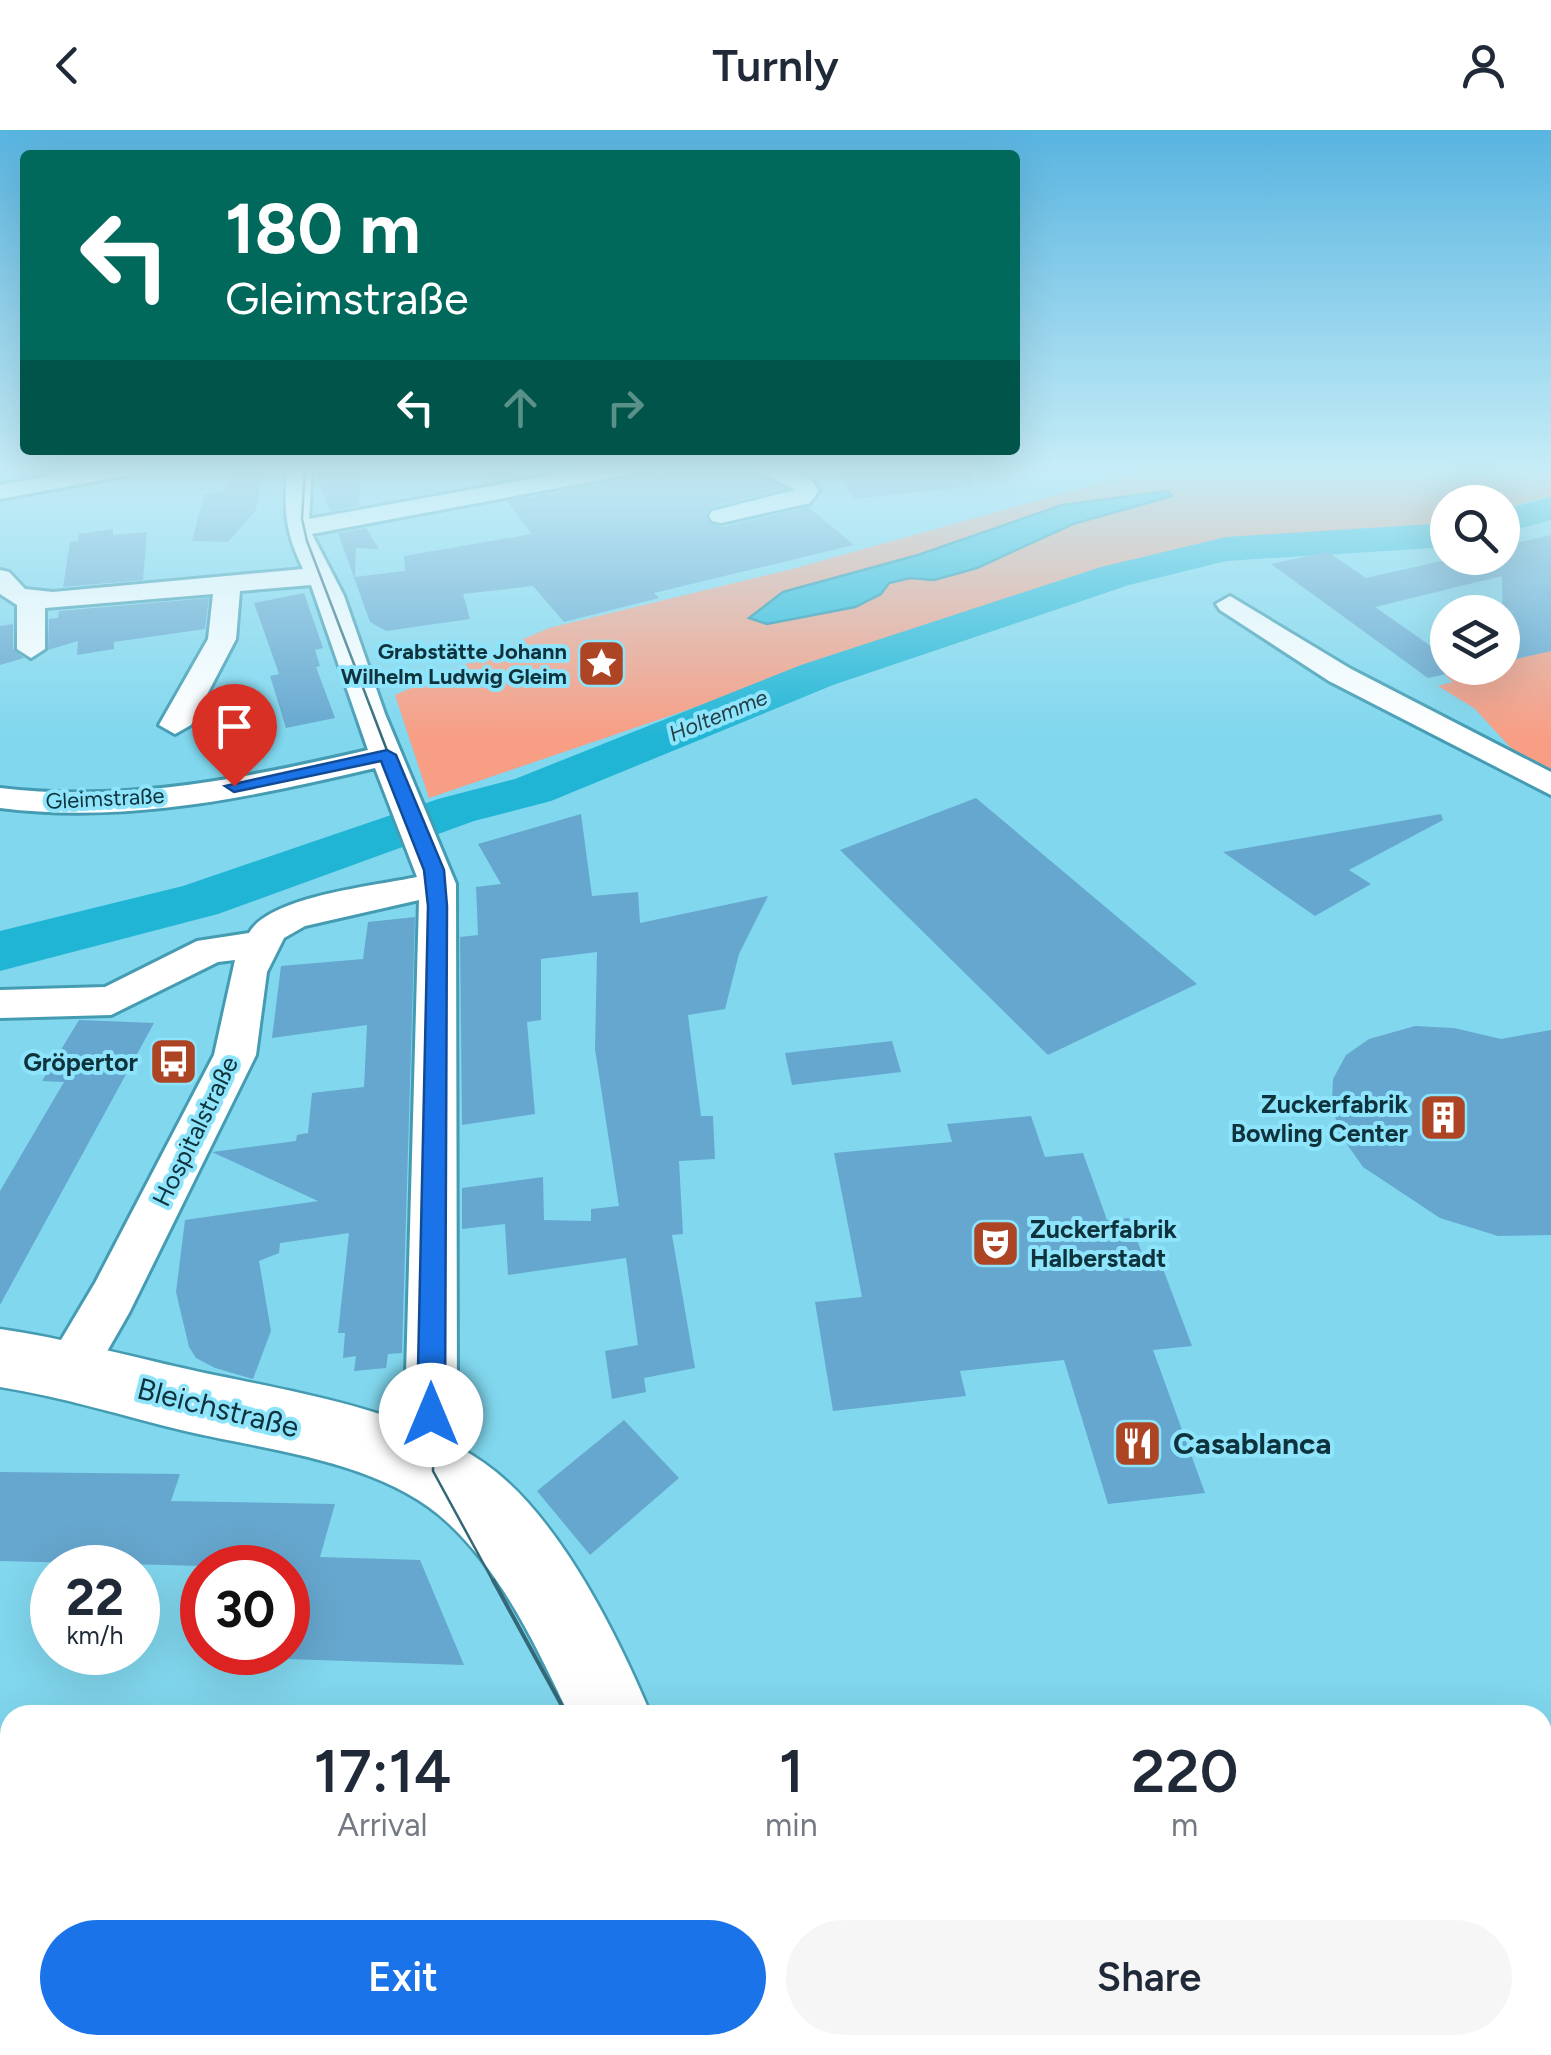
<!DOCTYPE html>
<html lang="en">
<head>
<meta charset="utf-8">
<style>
  body { margin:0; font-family:Figtree,sans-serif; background:#f6f6f7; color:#1f2937; height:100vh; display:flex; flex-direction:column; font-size:38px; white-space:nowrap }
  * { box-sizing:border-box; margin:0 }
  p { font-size:32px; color:#747a83 }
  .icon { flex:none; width:55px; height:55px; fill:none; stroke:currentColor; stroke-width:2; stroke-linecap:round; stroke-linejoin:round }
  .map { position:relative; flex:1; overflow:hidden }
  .drawer { position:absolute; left:0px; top:1575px; width:1552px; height:350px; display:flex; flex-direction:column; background:#fff; border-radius:30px 30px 0 0; box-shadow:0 10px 40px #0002 }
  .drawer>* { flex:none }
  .hud { position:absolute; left:20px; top:20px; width:1000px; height:305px; border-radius:10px; box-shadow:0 10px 40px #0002; background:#00695c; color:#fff; overflow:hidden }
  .controls { position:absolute; left:1430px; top:355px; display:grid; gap:20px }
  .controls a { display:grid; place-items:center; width:90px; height:90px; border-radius:50%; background:#fff; box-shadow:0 10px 40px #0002; font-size:50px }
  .speed { position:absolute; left:30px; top:1415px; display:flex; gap:20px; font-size:50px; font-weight:700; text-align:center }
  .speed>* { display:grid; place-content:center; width:130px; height:130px; border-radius:50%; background:#fff; box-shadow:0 10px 40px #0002; line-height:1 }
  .speed small { font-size:25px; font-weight:400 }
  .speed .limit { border:15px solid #d22; background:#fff; color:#111 }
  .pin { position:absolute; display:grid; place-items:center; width:85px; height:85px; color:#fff; margin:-102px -42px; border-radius:50% 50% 50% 0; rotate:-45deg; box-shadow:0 0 10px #0007 }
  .pin .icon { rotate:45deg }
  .me { position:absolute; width:110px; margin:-55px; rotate:0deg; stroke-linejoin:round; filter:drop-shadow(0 0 8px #0008) }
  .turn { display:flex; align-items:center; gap:35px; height:210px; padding:0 40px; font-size:45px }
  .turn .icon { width:130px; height:130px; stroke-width:2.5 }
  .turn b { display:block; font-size:70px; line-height:85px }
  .lanes { display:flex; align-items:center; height:95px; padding:0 40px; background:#0003; justify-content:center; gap:50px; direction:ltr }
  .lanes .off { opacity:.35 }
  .eta { display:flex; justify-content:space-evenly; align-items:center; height:170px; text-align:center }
  .eta b { font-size:60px; font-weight:600; line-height:70px }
  .cta { display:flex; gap:20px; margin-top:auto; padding:20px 40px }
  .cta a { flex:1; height:115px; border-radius:60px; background:#1a73e8; color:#fff; font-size:40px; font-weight:600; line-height:115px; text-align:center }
  .cta a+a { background:#f6f6f7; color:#1f2937 }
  header { display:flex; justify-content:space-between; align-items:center; height:130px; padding:0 40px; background:#fff; font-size:45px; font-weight:600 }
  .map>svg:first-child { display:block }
  .green { fill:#f89e84 }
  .water { fill:#21b5d5; stroke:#1b8ea7; stroke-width:2.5 }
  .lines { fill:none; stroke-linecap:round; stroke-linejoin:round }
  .river { fill:#21b5d5; fill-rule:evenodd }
  .building { fill:#66a7cf }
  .minor-casing { stroke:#459cb2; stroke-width:6 }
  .major-casing { stroke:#459cb2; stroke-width:5 }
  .minor { fill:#fff; fill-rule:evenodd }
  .major { fill:#fff; fill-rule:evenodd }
  .tram-far1 { stroke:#336876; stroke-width:2.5 }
  .tram { stroke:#336876; stroke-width:4 }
  .route { fill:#1a73e8; stroke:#114b97; stroke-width:2.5 }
  .labels { text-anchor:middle; stroke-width:8; stroke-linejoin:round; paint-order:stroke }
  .far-poi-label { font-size:22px; font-weight:bold; fill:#0e333c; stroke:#8ee4fb; text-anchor:end }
  .far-water-label { font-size:22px; font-style:italic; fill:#233f46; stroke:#8ee4fb }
  .far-street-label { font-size:22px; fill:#0e333c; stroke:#8ee4fb }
  .poi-label { font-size:25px; font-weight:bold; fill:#0e333c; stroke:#8ee4fb; text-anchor:end }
  .street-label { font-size:25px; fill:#0e333c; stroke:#8ee4fb }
  .near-street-label { font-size:30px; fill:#0e333c; stroke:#8ee4fb }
  .near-poi-label { font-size:30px; font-weight:bold; fill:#0e333c; stroke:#8ee4fb; text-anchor:start }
</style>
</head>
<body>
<header><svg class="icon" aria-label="back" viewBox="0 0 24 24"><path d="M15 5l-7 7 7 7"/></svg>Turnly<svg class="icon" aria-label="person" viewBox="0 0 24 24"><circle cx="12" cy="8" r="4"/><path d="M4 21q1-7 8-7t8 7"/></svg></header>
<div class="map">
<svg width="1551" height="1925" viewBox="0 0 1551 1925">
  <rect width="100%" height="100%" fill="#81d7ee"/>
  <!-- green -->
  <path class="green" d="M1157 337H1551V366L1503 378 1502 372H1448L1447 391 1438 394C1319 400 1213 410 1097 440L429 668 395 565 549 498 792 439Z
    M1551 494V652L1536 645 1474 578 1438 556 1453 552 1444 544 1502 538 1503 504Z"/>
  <!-- water -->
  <path class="water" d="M1168 361 1172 366 1073 394 977 438 934 450 910 448 889 453 881 464 855 477 767 494 749 488 783 462 918 425 1062 375Z"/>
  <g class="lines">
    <!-- river -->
    <path class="river" d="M1551 367V390L1502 403V380Z
      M1448 393V417L1226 431 1129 455 833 555 551 671 474 691 218 784 0 841V801L183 756 438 669 515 649 801 535 1101 437 1226 407Z"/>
  </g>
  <!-- building -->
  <path class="building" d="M231 337H264L256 380 228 412 192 411 204 364 225 362Z
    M321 337H361L359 376 330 381 315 342Z
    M480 337H575L492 352Z
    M648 337 652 347 705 337H749L785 359 711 377 706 384 709 393 722 397 808 377 854 415 654 463 659 468 564 492 533 456 463 464 470 489 386 501 370 492 338 403 366 398 379 419 356 418 355 447 405 441 404 426 532 404 507 371 633 348Z
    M833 337H972L973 356 855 369Z
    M113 399V405L147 402 143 450 63 457 70 412 78 411 79 404Z
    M1551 405V521L1503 532 1502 446 1375 477 1448 528V538L1465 540 1428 548 1271 434 1328 422 1366 448 1455 428H1502V416Z
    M304 463 323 518 315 520 320 536 316 537 335 588 286 598 270 546 279 544 254 473Z
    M209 468 205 499 114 512V519L77 525 78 511 48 520 49 489 58 488 59 481Z
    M13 494V519L24 528 0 535V496Z
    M976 668 1197 854 1048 925 840 720Z
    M581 684 592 766 638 762 640 793 768 766 739 824 725 879 688 885 701 986H713L715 1029 679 1031 683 1104 672 1105 695 1238 644 1248 646 1262 612 1269 605 1221 638 1215 626 1128 508 1145 505 1094 462 1099V1058L543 1047 544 1090 591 1091V1079L619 1076 595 919 597 822 541 829V890L527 892 535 984 462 995 460 807 478 805 476 757 501 754 478 714Z
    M1441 684 1443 690 1349 740 1371 754 1315 786 1223 722Z
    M415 787 402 1223 388 1224 386 1238 354 1241 356 1226 343 1228 345 1203H338L349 1103 280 1113 279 1123 259 1131 271 1201 253 1249 215 1238 196 1228 189 1217 176 1162 185 1090 318 1071 212 1022 296 1011 297 1005 308 1003 312 963 364 957 367 895 272 908 281 836 363 829 368 792Z
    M79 890 154 893 0 1175V1061L64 952 42 951Z
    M1415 896 1454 898 1501 909 1551 900V1105L1498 1106 1440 1088 1363 1037 1339 1003 1332 973 1333 949 1346 925 1369 909Z
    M892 911 901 942 792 955 785 923Z
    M1031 986 1045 1027 1083 1023 1107 1090 1129 1088 1147 1137 1162 1136 1192 1216 1153 1220 1205 1363 1108 1374 1064 1230 960 1241 966 1266 833 1281 815 1172 862 1167 834 1023 952 1012 947 994Z
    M624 1290 679 1348 590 1425 537 1361Z
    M0 1342 180 1344 171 1371 335 1374 320 1427 420 1430 464 1535 288 1529V1438L0 1431Z"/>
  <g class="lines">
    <defs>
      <path id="minor" d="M97 337H147L135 344 0 369V355Z
        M288 337H312L309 389 595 337H644L632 344 312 404 344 466 385 584 456 754 457 1285 426 1347 407 1355 388 1347 380 1329 405 1281 419 770 305 796 284 808 267 842 256 925 129 1183 86 1258 68 1265 50 1258 42 1242 95 1153 214 925 235 830 218 832 111 885 0 888V860L105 857 197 811 249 803C270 766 375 756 417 747L375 638C252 667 127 694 0 678V658C125 673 247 648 368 620L311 455 240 461 236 509 191 595 175 604 159 595 208 509 213 464 45 478V519L31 528 17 519V475L0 464V440L9 442 25 459 53 462 303 439C285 402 283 378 288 337Z
        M752 337C780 337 803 336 819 360L810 373 721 393 712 391 709 386 712 381 795 360Z
        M1230 466 1351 539 1551 642V665L1329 551 1220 480 1216 474Z
        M1551 1734V1802L1542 1803V1736Z"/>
      <path id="major" d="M0 1199C63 1208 124 1225 187 1239 284 1261 417 1278 496 1342 563 1396 618 1506 651 1585H569C537 1518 503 1444 448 1393 382 1331 270 1321 185 1301 123 1286 63 1267 0 1257Z
        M1551 1855V1925H1356L1361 1915H1542V1857Z
        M745 1915H852L857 1925H749Z"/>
    </defs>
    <!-- minor casing -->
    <use href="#minor" class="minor-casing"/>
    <!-- major casing -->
    <use href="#major" class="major-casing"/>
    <!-- minor -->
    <use href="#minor" class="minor"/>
    <!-- major -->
    <use href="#major" class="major"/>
    <!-- tram-far1 -->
    <path class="tram-far1" d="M305 337 302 389 307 411 438 754 433 1341 494 1453"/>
    <!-- tram -->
    <path class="tram" d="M493 1450 567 1585
      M663 1915 665 1925"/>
  </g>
  <!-- sky -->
  <linearGradient id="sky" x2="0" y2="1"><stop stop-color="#58b4e0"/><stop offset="0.56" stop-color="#c6edf7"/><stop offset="1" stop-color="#c6edf7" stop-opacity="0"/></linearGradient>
  <rect width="1551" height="606" fill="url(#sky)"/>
  <!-- route -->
  <path class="route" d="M387 620 396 625 444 740 447 776 445 1285 441 1294 431 1298 421 1294 417 1285 428 776 424 740 381 631 234 662 225 656Z"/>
  <!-- icons -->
  <defs>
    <symbol id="sight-square" viewBox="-11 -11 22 22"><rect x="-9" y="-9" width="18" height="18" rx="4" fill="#ad4525" stroke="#8ee4fb"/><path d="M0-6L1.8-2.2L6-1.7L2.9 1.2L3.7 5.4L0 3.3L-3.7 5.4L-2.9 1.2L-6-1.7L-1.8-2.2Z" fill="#fff"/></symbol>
    <symbol id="bus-square" viewBox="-11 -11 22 22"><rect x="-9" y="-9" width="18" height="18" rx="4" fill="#ad4525" stroke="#8ee4fb"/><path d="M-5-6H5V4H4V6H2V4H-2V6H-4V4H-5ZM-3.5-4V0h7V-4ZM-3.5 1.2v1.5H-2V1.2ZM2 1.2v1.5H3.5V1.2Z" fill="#fff"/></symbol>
    <symbol id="building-square" viewBox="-11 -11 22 22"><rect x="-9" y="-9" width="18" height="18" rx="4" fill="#ad4525" stroke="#8ee4fb"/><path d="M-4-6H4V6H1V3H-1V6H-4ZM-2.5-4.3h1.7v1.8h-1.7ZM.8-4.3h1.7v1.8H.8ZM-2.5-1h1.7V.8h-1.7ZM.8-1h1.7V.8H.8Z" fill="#fff"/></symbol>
    <symbol id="theatre-square" viewBox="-11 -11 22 22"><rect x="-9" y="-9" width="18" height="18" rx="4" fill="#ad4525" stroke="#8ee4fb"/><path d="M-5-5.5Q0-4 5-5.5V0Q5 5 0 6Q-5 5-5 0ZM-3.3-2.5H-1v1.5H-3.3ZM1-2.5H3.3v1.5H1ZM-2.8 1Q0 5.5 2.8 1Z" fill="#fff"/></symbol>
    <symbol id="restaurant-square" viewBox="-11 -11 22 22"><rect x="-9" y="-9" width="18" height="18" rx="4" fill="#ad4525" stroke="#8ee4fb"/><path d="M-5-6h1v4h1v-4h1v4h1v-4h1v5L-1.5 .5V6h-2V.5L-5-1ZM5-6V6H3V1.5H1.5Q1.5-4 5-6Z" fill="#fff"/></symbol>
  </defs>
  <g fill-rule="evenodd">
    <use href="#sight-square" x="574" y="506" width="55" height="55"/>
    <use href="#bus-square" x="146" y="904" width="55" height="55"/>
    <use href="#building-square" x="1416" y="960" width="55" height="55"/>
    <use href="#theatre-square" x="968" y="1086" width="55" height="55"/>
    <use href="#restaurant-square" x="1110" y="1286" width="55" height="55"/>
  </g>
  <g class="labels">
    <!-- far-poi labels -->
    <g class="far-poi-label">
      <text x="567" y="529">Grabstätte Johann<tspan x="567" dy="25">Wilhelm Ludwig Gleim</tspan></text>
    </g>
    <!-- far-water labels -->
    <g class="far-water-label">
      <text transform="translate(718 585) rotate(-22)" y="8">Holtemme</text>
    </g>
    <!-- far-street labels -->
    <g class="far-street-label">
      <text transform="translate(105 668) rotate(-3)" y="8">Gleimstraße</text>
    </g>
    <!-- poi labels -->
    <g class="poi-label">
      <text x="138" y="941">Gröpertor</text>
      <text x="1408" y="983">Zuckerfabrik<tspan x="1408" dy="29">Bowling Center</tspan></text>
      <text x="1030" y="1108" text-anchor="start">Zuckerfabrik<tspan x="1030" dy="29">Halberstadt</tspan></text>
    </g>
    <!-- street labels -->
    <g class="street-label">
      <text transform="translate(195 1001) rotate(-64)" y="9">Hospitalstraße</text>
    </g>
    <!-- near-street labels -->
    <g class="near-street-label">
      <text transform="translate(218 1278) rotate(14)" y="10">Bleichstraße</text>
    </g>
    <!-- near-poi labels -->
    <g class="near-poi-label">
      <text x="1173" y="1324">Casablanca</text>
    </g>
  </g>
</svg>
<div class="controls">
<a><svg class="icon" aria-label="search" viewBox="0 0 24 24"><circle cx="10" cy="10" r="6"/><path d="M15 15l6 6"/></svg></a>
<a><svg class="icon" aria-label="layers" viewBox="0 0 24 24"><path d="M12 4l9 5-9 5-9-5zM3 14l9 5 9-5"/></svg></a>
</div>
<div class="speed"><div>22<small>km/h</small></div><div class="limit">30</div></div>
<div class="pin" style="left:234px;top:656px;background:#d93025"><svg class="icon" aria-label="arrive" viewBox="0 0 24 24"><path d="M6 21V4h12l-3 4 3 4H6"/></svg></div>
<svg class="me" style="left:431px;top:1285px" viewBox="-20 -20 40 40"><circle r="19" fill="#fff"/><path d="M0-13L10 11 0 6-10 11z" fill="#1a73e8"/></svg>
<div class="hud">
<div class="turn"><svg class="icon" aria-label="left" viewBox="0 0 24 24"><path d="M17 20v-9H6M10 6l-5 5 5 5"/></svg><div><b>180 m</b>Gleimstraße</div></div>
<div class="lanes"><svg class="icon" aria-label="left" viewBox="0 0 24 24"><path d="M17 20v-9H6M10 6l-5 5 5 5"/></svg><svg class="icon off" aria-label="ahead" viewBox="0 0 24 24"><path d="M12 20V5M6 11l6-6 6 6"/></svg><svg class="icon off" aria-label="right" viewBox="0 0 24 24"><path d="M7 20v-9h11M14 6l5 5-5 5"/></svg></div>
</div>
<section class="drawer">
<div class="eta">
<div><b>17:14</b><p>Arrival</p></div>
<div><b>1</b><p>min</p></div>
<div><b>220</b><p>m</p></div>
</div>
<div class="cta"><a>Exit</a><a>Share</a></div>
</section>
</div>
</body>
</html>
